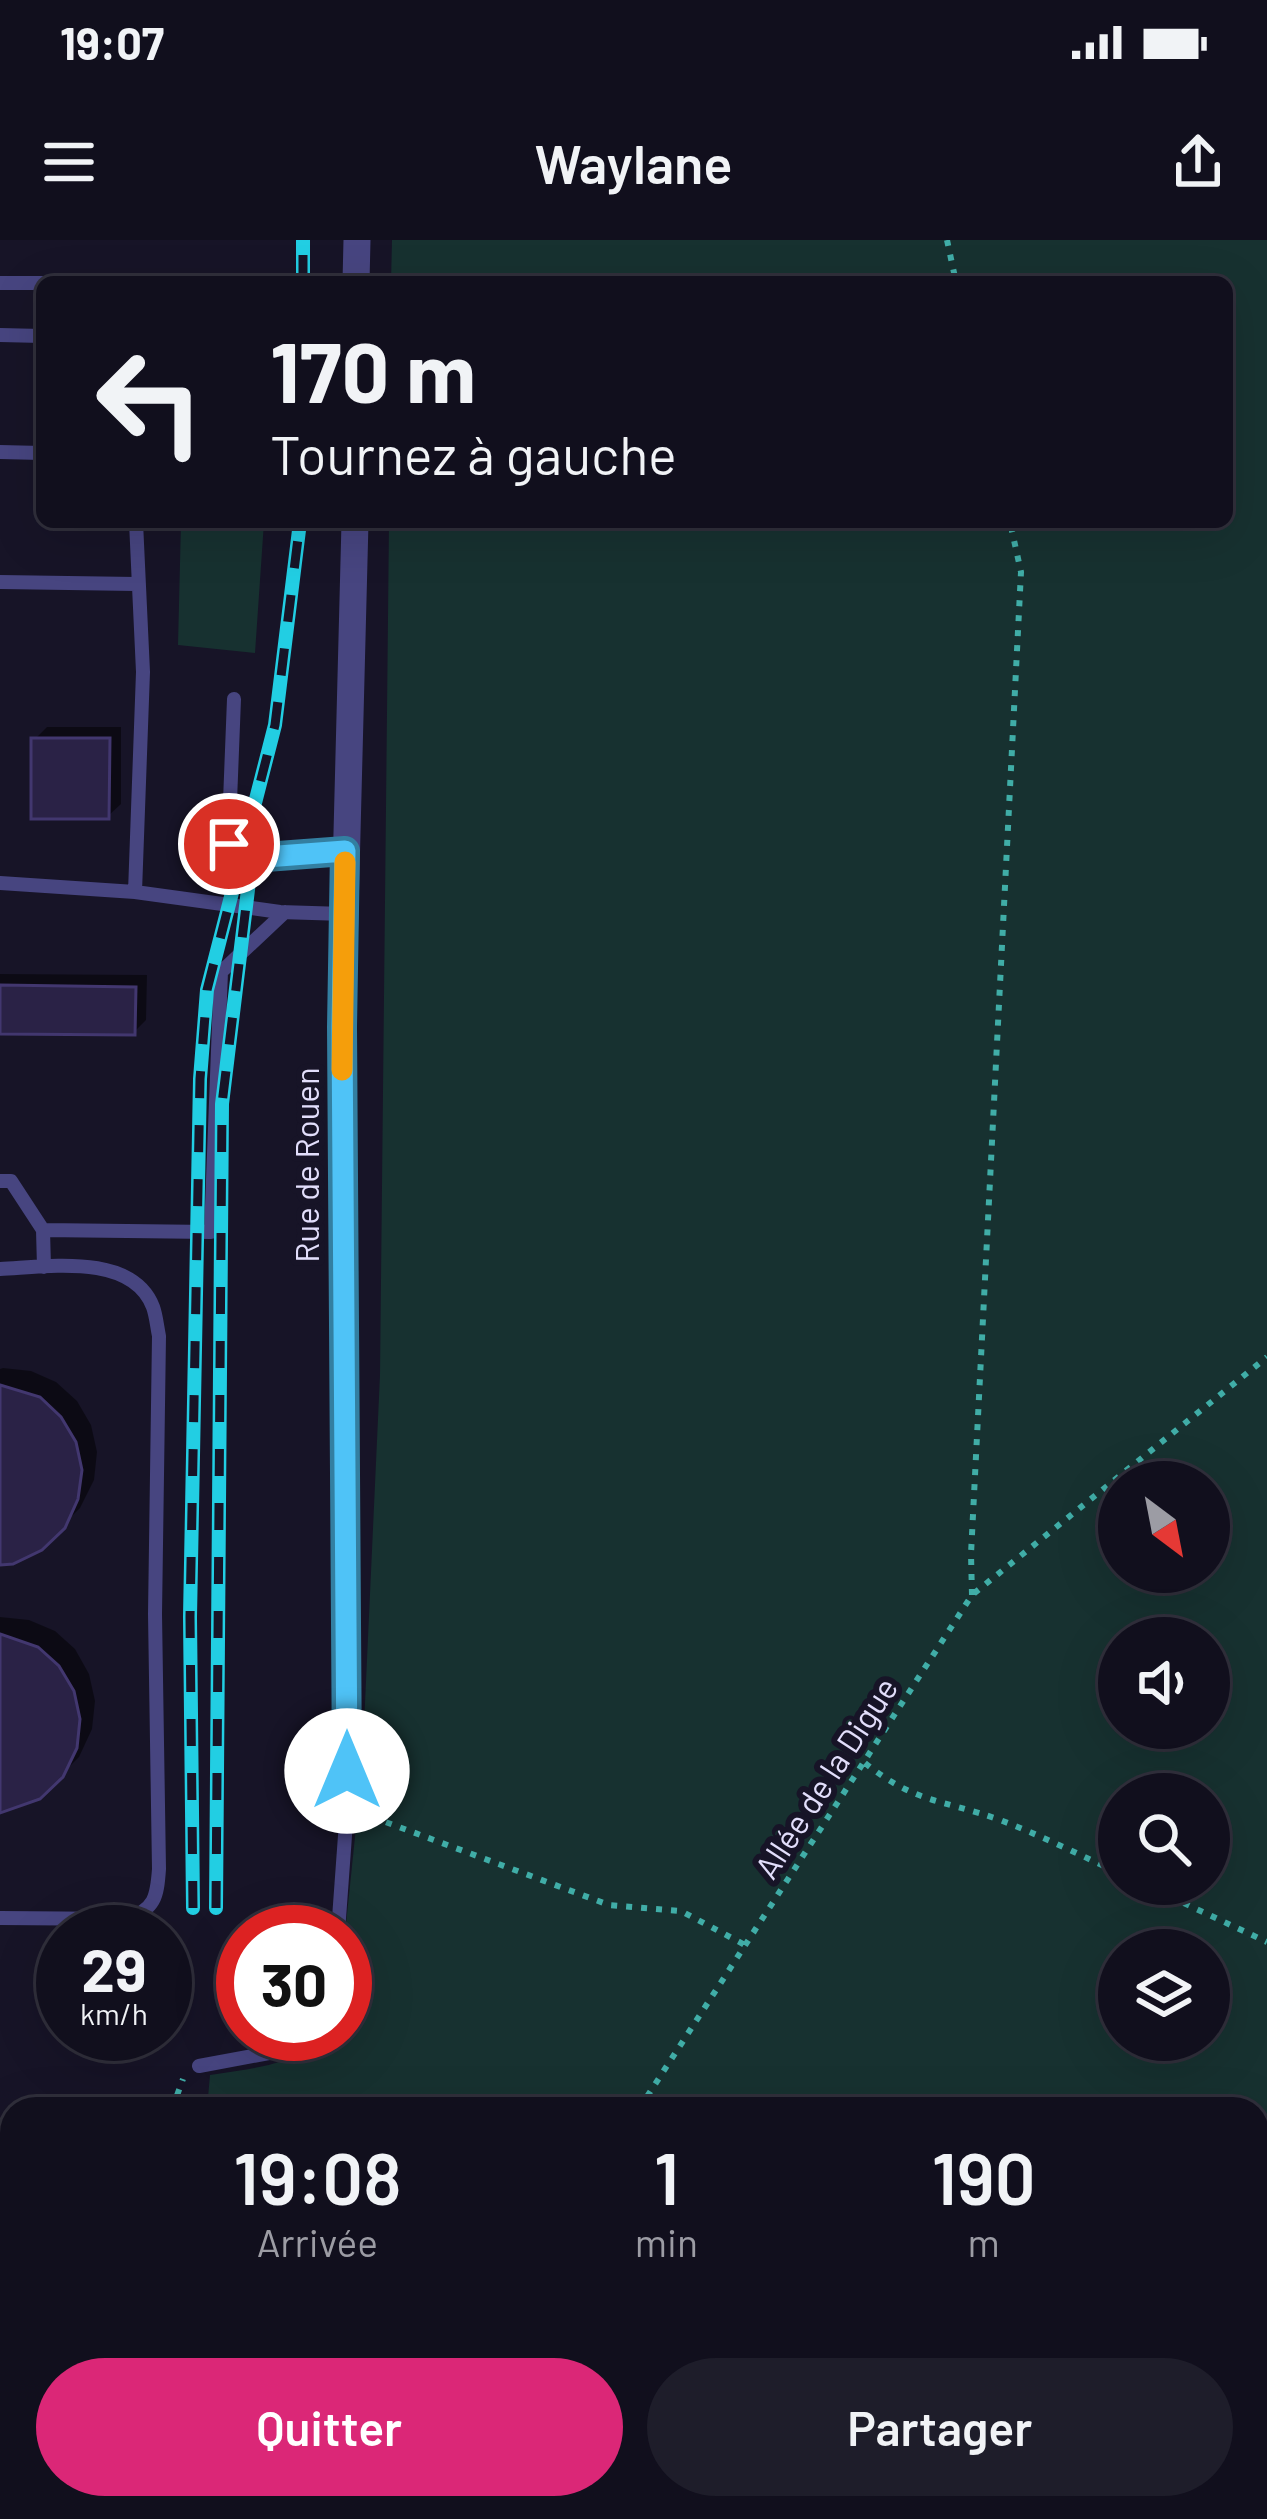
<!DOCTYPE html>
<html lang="fr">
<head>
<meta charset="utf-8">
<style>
  body { margin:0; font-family:Barlow,sans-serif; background:#1e1d2a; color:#f1f3f6; height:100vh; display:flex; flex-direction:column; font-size:45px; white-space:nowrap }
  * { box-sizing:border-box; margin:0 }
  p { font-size:39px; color:#9c9ca4 }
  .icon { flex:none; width:66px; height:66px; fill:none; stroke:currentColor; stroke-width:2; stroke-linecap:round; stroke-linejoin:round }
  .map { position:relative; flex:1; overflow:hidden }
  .sheet { position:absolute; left:0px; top:1857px; width:1269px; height:423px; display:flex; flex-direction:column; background:#110f1d; border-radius:36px 36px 0 0; box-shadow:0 12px 48px #0002,0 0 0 3px #302f3b }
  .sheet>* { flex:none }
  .banner { position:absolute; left:36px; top:36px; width:1197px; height:252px; border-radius:18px; box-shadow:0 12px 48px #0002,0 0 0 3px #302f3b; background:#110f1d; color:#f1f3f6; overflow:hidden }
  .needle { width:78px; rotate:148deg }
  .fabs { position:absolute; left:1098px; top:1221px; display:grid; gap:24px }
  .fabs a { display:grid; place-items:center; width:132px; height:132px; border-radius:50%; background:#110f1d; box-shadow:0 12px 48px #0002,0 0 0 3px #302f3b; font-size:60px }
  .speed { position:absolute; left:36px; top:1665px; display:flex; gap:24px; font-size:60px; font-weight:700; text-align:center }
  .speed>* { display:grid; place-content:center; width:156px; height:156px; border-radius:50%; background:#110f1d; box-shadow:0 12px 48px #0002,0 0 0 3px #302f3b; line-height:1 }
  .speed small { font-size:30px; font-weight:400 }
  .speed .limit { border:18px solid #d22; background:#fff; color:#111 }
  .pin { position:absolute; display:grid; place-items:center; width:102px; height:102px; color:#fff; margin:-51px; border:6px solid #fff; border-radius:50%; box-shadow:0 3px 12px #0007 }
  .me { position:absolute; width:132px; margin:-66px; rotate:0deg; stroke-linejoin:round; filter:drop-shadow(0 0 9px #0008) }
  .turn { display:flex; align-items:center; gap:42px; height:252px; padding:0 36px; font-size:54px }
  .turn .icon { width:156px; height:156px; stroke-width:2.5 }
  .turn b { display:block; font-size:84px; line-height:102px }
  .eta { display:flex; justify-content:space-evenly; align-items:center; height:204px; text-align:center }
  .eta b { font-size:72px; font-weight:600; line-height:84px }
  .primary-button { display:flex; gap:24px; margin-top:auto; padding:24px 36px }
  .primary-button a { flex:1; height:138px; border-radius:72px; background:#db2777; color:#fff; font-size:48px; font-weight:600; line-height:138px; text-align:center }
  .primary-button a+a { background:#1e1d2a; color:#f1f3f6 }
  .status { display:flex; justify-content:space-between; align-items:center; height:84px; padding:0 60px; background:#110f1d; direction:ltr }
  .status svg { height:33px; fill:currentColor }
  header { display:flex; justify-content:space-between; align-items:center; height:156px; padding:0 36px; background:#110f1d; font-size:54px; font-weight:600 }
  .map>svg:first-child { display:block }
  .green { fill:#173130; fill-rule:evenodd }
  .water { fill:#182c4c }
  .shadow { fill:#0007 }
  .building { fill:#2a2246; stroke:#42376f; stroke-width:3 }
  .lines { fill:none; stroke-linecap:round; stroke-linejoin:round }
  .path { stroke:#40ada7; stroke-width:6; stroke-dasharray:6 9; stroke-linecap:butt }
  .service { stroke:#474580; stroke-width:14 }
  .minor { stroke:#474580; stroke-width:27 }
  .rail-casing { stroke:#22cee3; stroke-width:14 }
  .rail { stroke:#171427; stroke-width:9; stroke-dasharray:27; stroke-linecap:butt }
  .route-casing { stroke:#337fa1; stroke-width:30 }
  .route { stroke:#4fc3f7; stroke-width:21 }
  .slow { stroke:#f59e0b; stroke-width:21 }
  .labels { text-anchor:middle; stroke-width:12; stroke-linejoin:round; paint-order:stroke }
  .street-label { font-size:33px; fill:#e2defb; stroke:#171427 }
</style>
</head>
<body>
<div class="status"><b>19:07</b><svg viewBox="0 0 49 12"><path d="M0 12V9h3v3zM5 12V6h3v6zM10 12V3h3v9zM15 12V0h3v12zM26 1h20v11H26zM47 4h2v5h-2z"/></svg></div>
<header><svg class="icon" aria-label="menu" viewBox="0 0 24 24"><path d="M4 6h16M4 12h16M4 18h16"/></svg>Waylane<svg class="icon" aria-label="share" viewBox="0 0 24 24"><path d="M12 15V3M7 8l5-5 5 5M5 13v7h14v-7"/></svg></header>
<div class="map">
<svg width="1267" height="2279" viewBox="0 0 1267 2279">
  <rect width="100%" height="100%" fill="#171427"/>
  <!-- green -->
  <path class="green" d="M392 0H1267V2279H0V2149L12 2141V2268H1257V1869H207L210 1835C254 1828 294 1826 328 1794H345V1694L362 1529 380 1135 389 282H1227V42H391ZM1119 1242H1209V1332H1119ZM1119 1398H1209V1488H1119ZM1119 1554H1209V1644H1119ZM1119 1710H1209V1800H1119Z
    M181 282H264L255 413 178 405Z"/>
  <!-- water -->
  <path class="water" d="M35 2268H165L153 2279H19Z"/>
  <!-- shadow -->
  <path class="shadow" d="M47 487H121V564L108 576 34 500Z
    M0 734 147 735 146 780 134 792 0 791Z
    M3 1128 31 1131 56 1142 77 1161 91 1185 97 1212 94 1240 80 1268 40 1308 0 1322V1129Z
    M0 1377 29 1380 55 1391 75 1409 89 1434 95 1461 92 1489 79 1517 39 1557 0 1570Z"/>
  <!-- building -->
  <path class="building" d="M31 498H110L109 579H31Z
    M0 745 136 747 135 795 0 794Z
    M0 1145 40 1157 61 1177 76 1202 82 1230 78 1259 65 1288 42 1310 13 1324 0 1325Z
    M0 1394 38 1407 59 1426 74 1451 80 1479 77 1508 63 1537 40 1559 0 1573Z"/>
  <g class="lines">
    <!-- path -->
    <path class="path" d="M947 0 956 42
      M972 1355 971 1314 1021 332 1010 282
      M865 1523C916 1564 942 1559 1000 1580 1040 1595 1080 1615 1119 1633
      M372 1577 609 1665 681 1671 745 1705
      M1143 1644 1267 1702
      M172 1869 183 1839
      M639 1869 972 1355 1267 1117
      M288 2279 299 2268
      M442 2279 446 2268"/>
    <!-- service -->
    <path class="service" d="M0 43H42
      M0 95 42 96
      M0 212 42 213
      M136 282 143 432 135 652 280 672 344 674
      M0 342 136 344
      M234 459 229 587 234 611 252 618 345 611
      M0 643 135 652
      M0 941H11L43 990 211 992 221 732 285 672
      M43 990 44 1027
      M0 1029C45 1027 132 1012 153 1067 156 1075 157 1086 159 1096L155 1374 159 1629C157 1657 155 1669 127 1679L0 1678
      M338 1692 347 1568
      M199 1826 285 1810 304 1794"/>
    <!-- minor -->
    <path class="minor" d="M356 42 357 0
      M347 1568 342 787 355 282"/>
    <defs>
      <path id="rail" d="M303 42V0
        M193 1668 190 1377 200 839 207 750 275 485 300 282
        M216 1668 222 864 250 633"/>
    </defs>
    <!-- rail casing -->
    <use href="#rail" class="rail-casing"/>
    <!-- rail -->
    <use href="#rail" class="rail"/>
  </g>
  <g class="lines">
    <defs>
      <path id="route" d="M229 604 241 616 252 618 345 611 342 787 347 1531"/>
    </defs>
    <!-- route casing -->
    <use href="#route" class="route-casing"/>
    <!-- route -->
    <use href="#route" class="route"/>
    <!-- slow -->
    <path class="slow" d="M342 830 345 622"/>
  </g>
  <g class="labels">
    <!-- street labels -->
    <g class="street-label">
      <text transform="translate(307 925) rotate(-90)" y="12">Rue de Rouen</text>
      <text transform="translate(826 1538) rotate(-57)" y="12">Allée de la Digue</text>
    </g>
  </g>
</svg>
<div class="fabs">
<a><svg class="needle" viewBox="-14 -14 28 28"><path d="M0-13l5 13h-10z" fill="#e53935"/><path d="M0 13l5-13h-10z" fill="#9c9ca4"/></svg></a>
<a><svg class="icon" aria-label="sound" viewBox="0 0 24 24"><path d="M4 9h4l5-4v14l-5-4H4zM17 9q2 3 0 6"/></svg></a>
<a><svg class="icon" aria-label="search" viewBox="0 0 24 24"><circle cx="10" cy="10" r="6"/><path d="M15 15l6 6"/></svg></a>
<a><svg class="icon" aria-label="layers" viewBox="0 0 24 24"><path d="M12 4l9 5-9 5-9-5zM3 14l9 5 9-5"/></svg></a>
</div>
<div class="speed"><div>29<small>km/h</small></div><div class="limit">30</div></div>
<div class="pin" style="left:229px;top:604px;background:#d93025"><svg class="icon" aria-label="arrive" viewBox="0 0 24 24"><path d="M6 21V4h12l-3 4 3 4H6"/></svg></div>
<svg class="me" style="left:347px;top:1531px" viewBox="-20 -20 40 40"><circle r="19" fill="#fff"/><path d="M0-13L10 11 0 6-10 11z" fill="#4fc3f7"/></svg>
<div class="banner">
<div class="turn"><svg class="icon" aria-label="left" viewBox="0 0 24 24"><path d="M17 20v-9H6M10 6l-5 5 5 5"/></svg><div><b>170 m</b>Tournez à gauche</div></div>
</div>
<section class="sheet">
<div class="eta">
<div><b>19:08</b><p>Arrivée</p></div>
<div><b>1</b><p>min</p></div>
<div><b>190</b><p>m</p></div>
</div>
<div class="primary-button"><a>Quitter</a><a>Partager</a></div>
</section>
</div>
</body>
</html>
